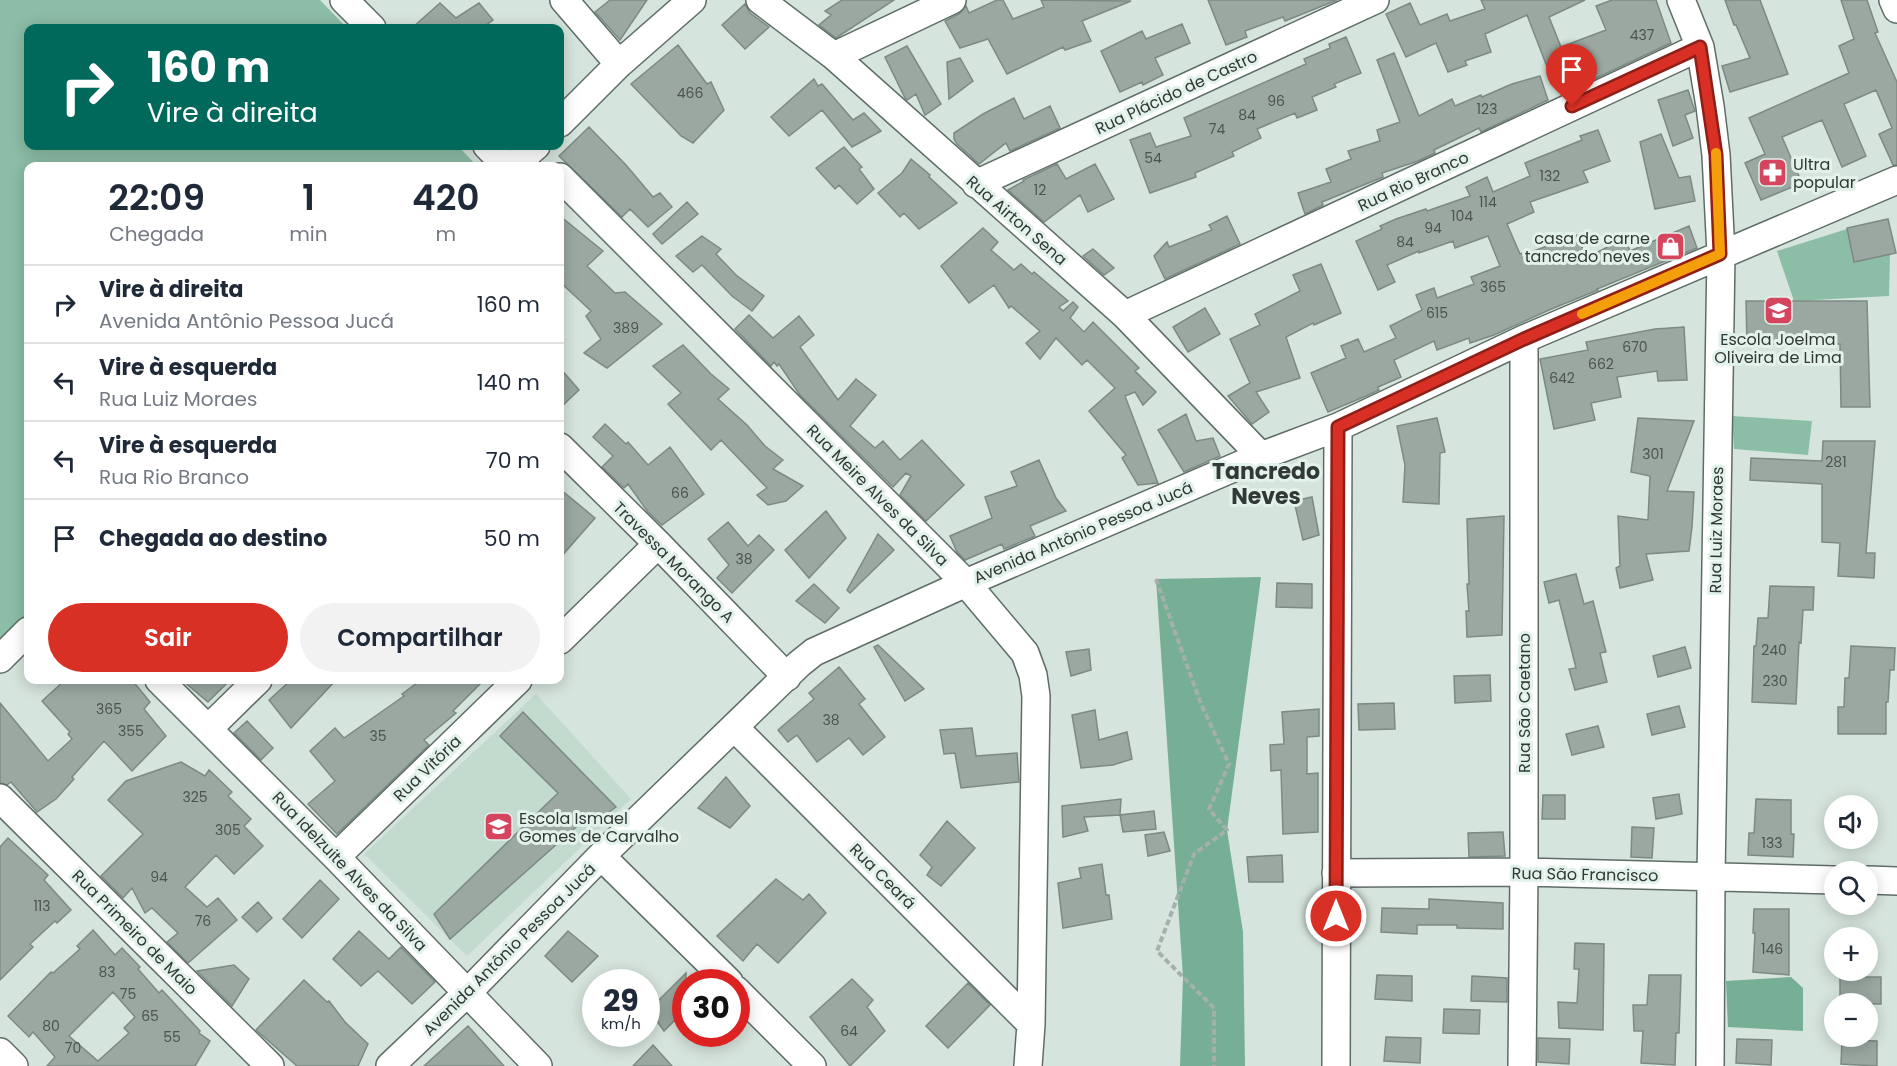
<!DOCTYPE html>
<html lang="pt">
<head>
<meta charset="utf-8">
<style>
  body { margin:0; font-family:Poppins,sans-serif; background:#f2f2f3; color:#1f2937; height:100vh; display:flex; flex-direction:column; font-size:22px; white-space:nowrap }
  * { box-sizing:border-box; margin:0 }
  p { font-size:20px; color:#747a83 }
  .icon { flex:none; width:33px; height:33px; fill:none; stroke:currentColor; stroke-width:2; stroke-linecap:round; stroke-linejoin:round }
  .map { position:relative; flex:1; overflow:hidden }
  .panel { position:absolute; left:24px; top:162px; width:540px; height:522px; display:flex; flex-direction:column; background:#fff; border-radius:12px; box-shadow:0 3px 15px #0003 }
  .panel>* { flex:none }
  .top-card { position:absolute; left:24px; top:24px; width:540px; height:126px; border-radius:12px; box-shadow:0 3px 15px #0003; background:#00695c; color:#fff; overflow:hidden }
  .fabs { position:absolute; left:1824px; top:795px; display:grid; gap:12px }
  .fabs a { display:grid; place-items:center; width:54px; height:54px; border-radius:50%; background:#fff; box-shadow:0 3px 15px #0003; font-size:30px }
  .speed { position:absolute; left:582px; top:969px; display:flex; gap:12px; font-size:30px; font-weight:700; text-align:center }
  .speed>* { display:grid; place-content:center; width:78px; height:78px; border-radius:50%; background:#fff; box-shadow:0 3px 15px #0003; line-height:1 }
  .speed small { font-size:15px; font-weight:400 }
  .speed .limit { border:9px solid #d22; background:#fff; color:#111 }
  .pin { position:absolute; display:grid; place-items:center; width:51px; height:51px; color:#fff; margin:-62px -26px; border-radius:50% 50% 50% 0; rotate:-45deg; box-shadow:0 0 6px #0007 }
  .pin .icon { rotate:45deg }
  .me { position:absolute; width:66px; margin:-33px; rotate:0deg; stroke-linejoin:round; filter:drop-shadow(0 0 4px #0008) }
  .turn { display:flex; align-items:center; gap:21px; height:126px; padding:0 24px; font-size:27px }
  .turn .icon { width:78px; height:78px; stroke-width:2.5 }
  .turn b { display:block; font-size:42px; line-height:51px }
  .eta { display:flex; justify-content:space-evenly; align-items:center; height:102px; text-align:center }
  .eta b { font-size:36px; font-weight:600; line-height:42px }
  .button { display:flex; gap:12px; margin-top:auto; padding:12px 24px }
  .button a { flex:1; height:69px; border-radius:36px; background:#d93025; color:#fff; font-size:24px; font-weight:600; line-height:69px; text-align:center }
  .button a+a { background:#f2f2f3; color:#1f2937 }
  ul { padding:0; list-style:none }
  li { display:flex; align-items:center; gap:18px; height:78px; padding:0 24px; border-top:2px solid #e0e1e3 }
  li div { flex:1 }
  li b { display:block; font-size:22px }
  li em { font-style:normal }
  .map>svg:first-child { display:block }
  .built { fill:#c3dacf }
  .green { fill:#8cbda6 }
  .forest { fill:#76af95 }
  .building { fill:#9aa8a1; stroke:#7c8a83; stroke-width:1.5; fill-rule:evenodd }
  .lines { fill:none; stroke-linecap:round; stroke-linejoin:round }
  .minor-casing { stroke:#5f6d66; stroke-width:30 }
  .path { stroke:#a4b0a9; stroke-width:4; stroke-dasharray:6 3; stroke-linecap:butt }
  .minor { stroke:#fff; stroke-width:27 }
  .route-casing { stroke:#8d1f18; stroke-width:15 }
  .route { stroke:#d93025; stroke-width:10 }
  .slow { stroke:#f59e0b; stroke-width:10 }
  .labels { text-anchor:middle; stroke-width:6; stroke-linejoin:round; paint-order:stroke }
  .number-label { font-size:14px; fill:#4c5450 }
  .street-label { font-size:16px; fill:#323835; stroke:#e2f1ea }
  .poi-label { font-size:16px; fill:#323835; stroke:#e2f1ea; text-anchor:start }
  .district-label { font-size:22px; font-weight:bold; fill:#323835; stroke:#e2f1ea }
</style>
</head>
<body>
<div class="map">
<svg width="1897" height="1066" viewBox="0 0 1897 1066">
  <rect width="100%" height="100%" fill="#d5e4dc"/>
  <!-- built -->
  <path class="built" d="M536 694 631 799 467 956 364 854Z"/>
  <!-- green -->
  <path class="green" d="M0 0H320L347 28H28V146H458L477 166H28V613L0 641Z
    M1847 229 1890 254 1889 296 1794 301 1777 251Z
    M1732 416 1812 421 1808 455 1734 449Z"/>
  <!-- forest -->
  <path class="forest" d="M1261 577 1227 830 1243 932 1245 1066H1180L1183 977 1156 579Z
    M1791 977 1803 988V1031L1728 1027 1726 981Z"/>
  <!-- building -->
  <path class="building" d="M610 0H647L620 40 595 12Z
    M842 0H894L836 38 819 25 831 15 825 11Z
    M997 0H1003L1013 19 1044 7 1041 0 1131 1 1082 21 1091 41 1065 50 1063 47 1007 74 988 39 960 48 945 21 959 14 966 6 969 13Z
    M1208 0H1337L1285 21 1283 17 1245 31 1247 37 1226 45Z
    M1481 0H1585L1549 17 1561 47 1606 30 1596 6 1612 0H1656L1671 43 1592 80 1586 64 1551 77 1527 15 1485 34 1491 52 1465 61 1467 65 1448 72 1436 43 1406 57 1386 14 1410 3 1420 25 1447 14 1450 21 1485 9Z
    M1725 0H1760L1788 74 1730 92 1722 66 1750 58 1736 25H1734Z
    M1841 0H1867L1878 32 1875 33 1897 82V165H1893L1879 134 1892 128 1876 90 1844 104 1866 156 1842 167 1822 120 1782 137 1802 183 1761 200 1745 163 1765 154 1749 118 1849 73 1839 46 1854 39Z
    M440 3 456 18 479 3 493 20 482 28H412Z
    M745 4 750 13 769 27 745 49 722 25Z
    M1182 24 1190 43 1155 58 1163 75 1143 85 1142 82 1120 92 1101 51 1142 31 1146 39Z
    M1346 37 1361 73 1334 84 1336 87 1312 97 1317 110 1297 118 1295 113 1257 129 1261 138 1232 152 1234 156 1195 173 1196 177 1150 193 1130 140 1150 133 1156 147 1191 136 1184 118 1306 64 1304 59 1330 48 1329 44Z
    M678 45 707 84 711 82 724 110 693 143 681 136 631 84Z
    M907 46 941 104 925 115 916 94 907 100 905 98 885 57Z
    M1394 53 1419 116 1452 99 1455 106 1481 95 1482 97 1512 84 1540 76 1548 100 1481 132 1479 128 1434 150 1435 153 1418 161 1382 173 1383 177 1322 202 1323 205 1305 214 1298 193 1331 182 1326 169 1351 159 1348 151 1380 141 1377 130 1400 122 1377 60Z
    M960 58 973 81 949 99 947 62Z
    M814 79 818 86 822 84 853 120 864 113 881 131 852 147 822 110 789 136 771 117Z
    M1688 90 1695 111 1685 115 1693 138 1673 146 1658 100Z
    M1014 98 1024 119 1050 106 1060 128 1010 151 1006 143 979 164 957 144 954 139V133L983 114Z
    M589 127 626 165 653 197 660 193 672 207 648 227 630 209 622 217 559 156Z
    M1598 130 1610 161 1583 171 1588 182 1530 202 1534 212 1507 224 1520 254 1528 251V253L1578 235 1586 258 1625 238 1630 251 1689 226 1697 248 1597 289 1598 290 1549 310 1494 335 1470 343 1469 338 1437 350 1434 341 1394 360 1401 377 1378 387 1379 390 1366 396 1328 412 1311 373 1346 358 1341 346 1358 339 1364 352 1396 338 1390 326 1422 310 1416 295 1434 288 1437 298 1474 284 1471 277 1500 266 1488 236 1455 248 1453 241 1419 253V251L1387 265 1395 282 1378 290 1356 241 1382 229 1380 226 1396 219 1426 209 1427 211 1470 196 1466 187 1487 177 1493 192 1530 176 1525 163 1582 140 1580 136Z
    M1661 134 1679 178 1690 176 1695 201 1655 209 1640 142Z
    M844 147 862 167 859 169 874 189 857 204 839 185 835 189 816 168Z
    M911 159 930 175 929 177 957 203 919 229 904 213 900 217 878 193 902 173Z
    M1057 164 1066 179 1095 164 1114 199 1088 212 1080 195 1044 222 1008 190 1024 181 1023 180Z
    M687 202 698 214 662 244 653 234Z
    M560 216 603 251 587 266 615 293 625 292 662 324 607 368 584 353 601 339 586 316 591 311 560 282Z
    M1227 216 1240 244 1165 279 1154 256 1167 242 1169 247 1212 230 1209 225Z
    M1888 219 1896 253 1854 262 1847 228Z
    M983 228 998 242 991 250 1014 270 1021 264 1032 274 1034 272 1068 301 1059 307 1063 311 1073 302 1078 307 1070 318 1084 332 1093 322 1139 368 1135 371 1156 392 1143 405 1135 392 1125 396 1158 483 1138 485 1122 458 1126 455 1089 411 1115 388 1087 360 1082 365 1056 338 1040 359 1026 343 1040 331 1011 306 1009 308 994 285 969 303 941 266Z
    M702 236 721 249 716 254 736 275 764 296 752 311 732 296 702 265 693 272 676 256Z
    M1093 249 1114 268 1104 275 1083 256Z
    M1321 264 1341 313 1314 325 1313 323 1286 337 1300 378 1256 392 1269 412 1252 424 1228 396 1250 383 1230 339 1260 325 1255 314 1300 291 1293 275Z
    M1746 301H1867L1870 407H1841L1840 344H1747Z
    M1205 308 1220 334 1188 352 1173 327Z
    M749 315 773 338 799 316 814 335 800 347 838 400 856 379 876 395 850 426 875 448 883 441 900 460 922 440 964 485 926 521 900 495 911 476 906 473 893 487 800 395 779 364 777 366 774 362 771 366 735 329Z
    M1684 327 1687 380 1658 381 1657 371 1617 377 1621 397 1591 403 1595 420 1554 429 1540 359 1588 350 1586 342 1655 329Z
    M683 345 711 374 729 389 718 399 747 425 765 446 783 460 773 469 803 486 786 501 768 505 757 495 767 488 721 440 711 450 668 404 681 393 653 366Z
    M560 368 579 390 560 408Z
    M1186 414 1196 441 1213 438 1220 456 1184 472 1158 430Z
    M1437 418 1445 452 1440 453 1439 504 1403 502 1405 465 1397 426Z
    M1638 418 1694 421 1667 491 1694 492 1692 527 1689 551 1646 554 1653 580 1620 588 1616 568 1620 566 1618 516 1648 520 1650 476 1631 472Z
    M605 424 626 444 628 442 648 465 670 447 704 494 662 525 648 512 628 484 624 488 602 467 613 456 593 437Z
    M1823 441H1875L1866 553H1875L1874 578 1838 576 1840 543 1822 542V484L1750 480 1751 458 1822 461Z
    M1039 460 1056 498 1066 511 1030 526 1035 536 1004 549 1002 544 965 560 957 552 950 536 992 518 985 497 1017 486 1011 472Z
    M560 489 595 518 560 558Z
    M1312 497 1319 535 1303 540 1294 501Z
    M826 511 846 538 809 578 785 550Z
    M1504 516 1502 635 1467 637 1466 611H1469L1467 584H1469L1467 519Z
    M728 522 748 546 759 535 774 550 732 593 717 578 729 565 708 539Z
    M878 534 894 550 850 593 847 590Z
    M1576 574 1584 604 1593 601 1606 652 1600 653 1607 682 1575 690 1569 669 1576 668 1559 600 1549 603 1544 582Z
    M1277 583 1312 584V608L1276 607Z
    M814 584 839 608 825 623 796 601Z
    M1770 586 1814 587 1813 610H1803L1801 643 1799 642 1796 704 1752 702 1754 646H1756L1758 618H1768Z
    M878 645 924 689 905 701 874 647Z
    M1851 646 1895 648 1894 670H1890L1888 702H1886V734H1838V707H1844L1845 678H1849Z
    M1685 647 1691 668 1658 677 1653 656Z
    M1089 649 1091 670 1071 676 1066 652Z
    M839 667 865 699 859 704 885 737 863 755 849 738 817 762 797 735 788 742 778 730 814 699 809 693Z
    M1490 675 1491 701 1455 703 1454 676Z
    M65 680H132L150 702 144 709 166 736 132 771 104 741 72 777 74 779 56 799 37 812 11 782 7 785 0 783V703L48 761 72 739 68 734 70 732 42 701Z
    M182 680H230L208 702Z
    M291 680H336L291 728 269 700Z
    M421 680H484L453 711 456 713 424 740 429 745 337 834 308 804 335 781 310 751 335 728 344 738 404 696 402 694Z
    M1394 703 1395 729 1359 730 1358 704Z
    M1679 706 1685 727 1652 735 1647 714Z
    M1319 709V736L1307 737V774L1318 773V832L1283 834 1281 770 1271 771 1270 745 1284 744 1282 712Z
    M1095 710 1099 740 1127 732 1132 759 1113 765 1081 768 1072 715Z
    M523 712 616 807 590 826 584 820 450 939 434 914 558 793 500 736Z
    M247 721 273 748 261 760 234 733Z
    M1598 726 1604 747 1572 755 1566 734Z
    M972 728 976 756 1017 753 1019 782 961 788 955 753 944 754 940 730Z
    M181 762 205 776 209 770 232 792 228 796 251 819 244 826 263 846 234 874 216 855 185 887 207 907 218 898 237 920 188 963 167 942 178 933 152 908 145 913 132 888 123 898 101 876 143 834 108 800 126 781Z
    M726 777 750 806 730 828 698 808Z
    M1679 794 1682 814 1656 819 1653 798Z
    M1543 795H1565V819H1542Z
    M1121 799 1120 815 1084 817 1088 831 1063 837 1062 806Z
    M1756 799 1791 800V834H1794L1793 857 1748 855 1749 833H1754Z
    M1154 811 1156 829 1123 832 1120 815Z
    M947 821 975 848 941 886 927 875 932 867 920 855Z
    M1632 827 1654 828 1652 858 1631 857Z
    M1164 832 1170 851 1148 856 1145 835Z
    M1503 832 1505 856 1469 857 1468 833Z
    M8 838 48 875 44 880 71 910 57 923 55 921 30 944 33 947 0 980V847Z
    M1282 855 1283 882H1249L1247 857Z
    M1102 864 1106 895H1109L1112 919 1063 928 1058 883 1081 878 1079 868Z
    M776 879 803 900 809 894 826 913 778 963 757 944 743 961 717 936Z
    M320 880 339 899 302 938 283 919Z
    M1429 899 1503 903V929L1457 928V925H1417V934L1381 932 1382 908 1429 909Z
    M258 902 272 918 257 932 242 917Z
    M1754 909H1789V975L1753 972 1755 933H1753Z
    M93 930 115 955 122 948 140 967 138 969 159 993 162 990 200 1031 199 1033 210 1041 195 1066H47L55 1057 33 1032 29 1037 8 1016 51 972 53 973 80 949 77 946ZM113 992 135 1017 124 1028 129 1033 98 1061 69 1036Z
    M359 931 389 959 401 947 435 982 412 1004 378 971 361 986 333 959Z
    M568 931 598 956 572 982 545 956Z
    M1575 943 1604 944 1603 1030 1559 1028 1558 1002 1577 1003 1579 969H1574Z
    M234 965 249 979 232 1006 197 971Z
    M686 973V1009L664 1031 654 1017 660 1008 656 1003Z
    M1377 975 1412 976V1001L1375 999Z
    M1649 975H1681L1679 1033H1676L1675 1065 1641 1063 1643 1031H1634L1633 1005H1647Z
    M1472 976 1507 978V1002L1471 1001Z
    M1840 977H1881V1004H1840Z
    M852 979 873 1000 867 1007 885 1031 850 1066 810 1017Z
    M304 980 327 1002 329 1001 345 1022 368 1044 358 1066H297L256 1030Z
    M968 983 990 1005 948 1048 926 1026Z
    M1444 1009 1480 1010 1479 1034 1443 1033Z
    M468 1026 504 1066H424Z
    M1386 1037 1421 1038 1420 1063 1384 1061Z
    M1538 1038 1570 1039 1569 1064 1538 1062Z
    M1737 1039 1772 1040 1771 1065 1736 1063Z
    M1842 1040 1877 1041V1066L1841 1064Z
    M653 1045 672 1066H633Z"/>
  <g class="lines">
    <defs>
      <path id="minor" d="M344 0 372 28
        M564 0 619 64
        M760 0 834 56 1125 315 1261 456
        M1681 0 1700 47 1710 106 1716 155 1721 254 1711 877 1710 1066
        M1893 0 1897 9
        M834 56 952 0
        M560 123 619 64 692 0
        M487 146 507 166
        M513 166 536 146
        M560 177 966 583 1025 653 1033 675 1036 696 1031 1024 1028 1066
        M976 184 1375 0
        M1125 315 1700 47
        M560 447 658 544 787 677
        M560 640 658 544
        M0 659 28 631
        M159 680 336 857 538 1066
        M209 728 258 680
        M735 728 1031 1024
        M0 798 270 1066
        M601 856 729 982
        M336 857 518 680
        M1336 873 1524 872 1834 880
        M1868 880 1897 881
        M736 990 812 1066
        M0 1052 14 1066
        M390 1066 468 992 601 856 799 664 814 652 966 583 1261 456 1338 427 1524 339 1897 180
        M1336 1066 1338 427
        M1522 1066 1524 872V339"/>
    </defs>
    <!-- minor casing -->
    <use href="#minor" class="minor-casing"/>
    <!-- path -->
    <path class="path" d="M1156 579 1201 704 1229 764 1209 809 1227 830 1194 854 1157 951 1214 1008V1066"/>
    <!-- minor -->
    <use href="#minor" class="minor"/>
  </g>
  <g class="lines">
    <defs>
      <path id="route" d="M1336 916 1338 427 1524 339 1720 254 1716 155 1700 47 1572 106"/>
    </defs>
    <!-- route casing -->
    <use href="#route" class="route-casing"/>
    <!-- route -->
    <use href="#route" class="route"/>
    <!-- slow -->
    <path class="slow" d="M1582 314 1720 254 1716 153"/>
  </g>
  <!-- icons -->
  <defs>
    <symbol id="pharmacy-square" viewBox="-11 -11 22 22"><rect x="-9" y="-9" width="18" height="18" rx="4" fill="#d5455e" stroke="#e2f1ea"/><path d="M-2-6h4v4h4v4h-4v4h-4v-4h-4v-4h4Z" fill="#fff"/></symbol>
    <symbol id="shop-square" viewBox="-11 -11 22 22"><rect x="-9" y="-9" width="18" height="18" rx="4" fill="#d5455e" stroke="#e2f1ea"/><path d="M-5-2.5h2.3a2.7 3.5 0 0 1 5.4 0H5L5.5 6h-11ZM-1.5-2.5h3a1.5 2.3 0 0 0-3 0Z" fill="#fff"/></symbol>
    <symbol id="school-square" viewBox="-11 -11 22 22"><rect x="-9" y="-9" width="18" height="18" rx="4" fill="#d5455e" stroke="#e2f1ea"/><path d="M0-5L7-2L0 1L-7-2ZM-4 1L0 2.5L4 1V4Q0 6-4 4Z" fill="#fff"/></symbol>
  </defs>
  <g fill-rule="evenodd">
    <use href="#pharmacy-square" x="1756" y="156" width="33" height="33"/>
    <use href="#shop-square" x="1654" y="230" width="33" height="33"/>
    <use href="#school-square" x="1762" y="294" width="33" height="33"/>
    <use href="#school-square" x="482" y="810" width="33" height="33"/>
  </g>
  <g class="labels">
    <!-- number labels -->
    <g class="number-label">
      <text x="1642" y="40">437</text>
      <text x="690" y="98">466</text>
      <text x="1276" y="106">96</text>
      <text x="1487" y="114">123</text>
      <text x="1247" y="120">84</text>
      <text x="1217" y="134">74</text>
      <text x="1153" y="163">54</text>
      <text x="1550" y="181">132</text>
      <text x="1040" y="195">12</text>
      <text x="1488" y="207">114</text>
      <text x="1462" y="221">104</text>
      <text x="1433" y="233">94</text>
      <text x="1405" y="247">84</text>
      <text x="1493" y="292">365</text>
      <text x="1437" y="318">615</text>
      <text x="626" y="333">389</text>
      <text x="1635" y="352">670</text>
      <text x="1601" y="369">662</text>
      <text x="1562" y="383">642</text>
      <text x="1653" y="459">301</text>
      <text x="1836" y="467">281</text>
      <text x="680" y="498">66</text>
      <text x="744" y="564">38</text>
      <text x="1774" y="655">240</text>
      <text x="1775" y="686">230</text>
      <text x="109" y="714">365</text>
      <text x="831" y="725">38</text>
      <text x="131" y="736">355</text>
      <text x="378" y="741">35</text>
      <text x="195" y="802">325</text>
      <text x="228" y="835">305</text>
      <text x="1772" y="848">133</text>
      <text x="159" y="882">94</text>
      <text x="42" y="911">113</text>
      <text x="203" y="926">76</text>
      <text x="1772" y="954">146</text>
      <text x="107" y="977">83</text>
      <text x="128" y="999">75</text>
      <text x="150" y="1021">65</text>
      <text x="51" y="1031">80</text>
      <text x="849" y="1036">64</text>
      <text x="172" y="1042">55</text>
      <text x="73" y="1053">70</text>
    </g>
    <!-- street labels -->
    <g class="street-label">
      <text transform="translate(1176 92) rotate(-25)" y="6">Rua Plácido de Castro</text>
      <text transform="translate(1413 181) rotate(-25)" y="6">Rua Rio Branco</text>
      <text transform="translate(1017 220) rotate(41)" y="6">Rua Airton Sena</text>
      <text transform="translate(878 495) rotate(45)" y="6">Rua Meire Alves da Silva</text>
      <text transform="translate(1716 530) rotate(-89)" y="6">Rua Luiz Moraes</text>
      <text transform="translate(1083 532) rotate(-23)" y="6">Avenida Antônio Pessoa Jucá</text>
      <text transform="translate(674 562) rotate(45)" y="6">Travessa Morango A</text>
      <text transform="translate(1524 703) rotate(-90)" y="6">Rua São Caetano</text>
      <text transform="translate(427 768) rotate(-44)" y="6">Rua Vitória</text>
      <text transform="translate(350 871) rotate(46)" y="6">Rua Idelzuite Alves da Silva</text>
      <text transform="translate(1585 874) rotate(1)" y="6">Rua São Francisco</text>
      <text transform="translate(883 876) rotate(45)" y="6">Rua Ceará</text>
      <text transform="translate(135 932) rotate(45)" y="6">Rua Primeiro de Maio</text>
      <text transform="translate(509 949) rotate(-45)" y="6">Avenida Antônio Pessoa Jucá</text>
    </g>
    <!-- poi labels -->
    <g class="poi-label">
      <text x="1793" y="170">Ultra<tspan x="1793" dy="18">popular</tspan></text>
      <text x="1650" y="244" text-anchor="end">casa de carne<tspan x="1650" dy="18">tancredo neves</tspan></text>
      <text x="1778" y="345" text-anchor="middle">Escola Joelma<tspan x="1778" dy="18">Oliveira de Lima</tspan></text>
      <text x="519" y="824">Escola Ismael<tspan x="519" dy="18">Gomes de Carvalho</tspan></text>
    </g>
    <!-- district labels -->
    <g class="district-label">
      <text x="1266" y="479">Tancredo<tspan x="1266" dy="25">Neves</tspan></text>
    </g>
  </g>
</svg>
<div class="fabs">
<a><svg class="icon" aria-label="sound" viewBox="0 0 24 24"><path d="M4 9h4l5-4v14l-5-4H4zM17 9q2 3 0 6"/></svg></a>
<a><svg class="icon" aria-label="search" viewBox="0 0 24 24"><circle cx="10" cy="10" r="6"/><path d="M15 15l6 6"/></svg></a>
<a>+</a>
<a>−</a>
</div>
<div class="speed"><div>29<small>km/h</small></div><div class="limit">30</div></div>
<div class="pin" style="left:1572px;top:106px;background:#d93025"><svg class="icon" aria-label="arrive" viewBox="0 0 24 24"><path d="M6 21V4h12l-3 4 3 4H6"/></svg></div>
<svg class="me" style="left:1336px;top:916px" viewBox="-20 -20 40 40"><circle r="17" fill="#d93025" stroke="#fff" stroke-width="3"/><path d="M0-11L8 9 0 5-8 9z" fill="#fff"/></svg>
<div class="top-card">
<div class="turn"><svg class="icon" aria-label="right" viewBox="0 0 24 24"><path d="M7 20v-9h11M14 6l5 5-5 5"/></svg><div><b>160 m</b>Vire à direita</div></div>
</div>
<section class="panel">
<div class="eta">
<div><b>22:09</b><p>Chegada</p></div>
<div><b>1</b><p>min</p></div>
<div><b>420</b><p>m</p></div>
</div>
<ul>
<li><svg class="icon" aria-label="right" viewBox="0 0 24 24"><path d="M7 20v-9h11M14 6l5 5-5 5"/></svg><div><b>Vire à direita</b><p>Avenida Antônio Pessoa Jucá</p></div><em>160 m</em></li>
<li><svg class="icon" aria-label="left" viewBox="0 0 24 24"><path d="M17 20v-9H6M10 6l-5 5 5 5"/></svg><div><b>Vire à esquerda</b><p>Rua Luiz Moraes</p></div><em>140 m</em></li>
<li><svg class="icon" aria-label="left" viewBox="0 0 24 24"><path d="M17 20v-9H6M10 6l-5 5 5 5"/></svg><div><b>Vire à esquerda</b><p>Rua Rio Branco</p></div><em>70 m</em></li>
<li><svg class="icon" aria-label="arrive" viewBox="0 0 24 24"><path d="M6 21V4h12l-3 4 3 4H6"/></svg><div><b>Chegada ao destino</b></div><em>50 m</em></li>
</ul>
<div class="button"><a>Sair</a><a>Compartilhar</a></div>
</section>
</div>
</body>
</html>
